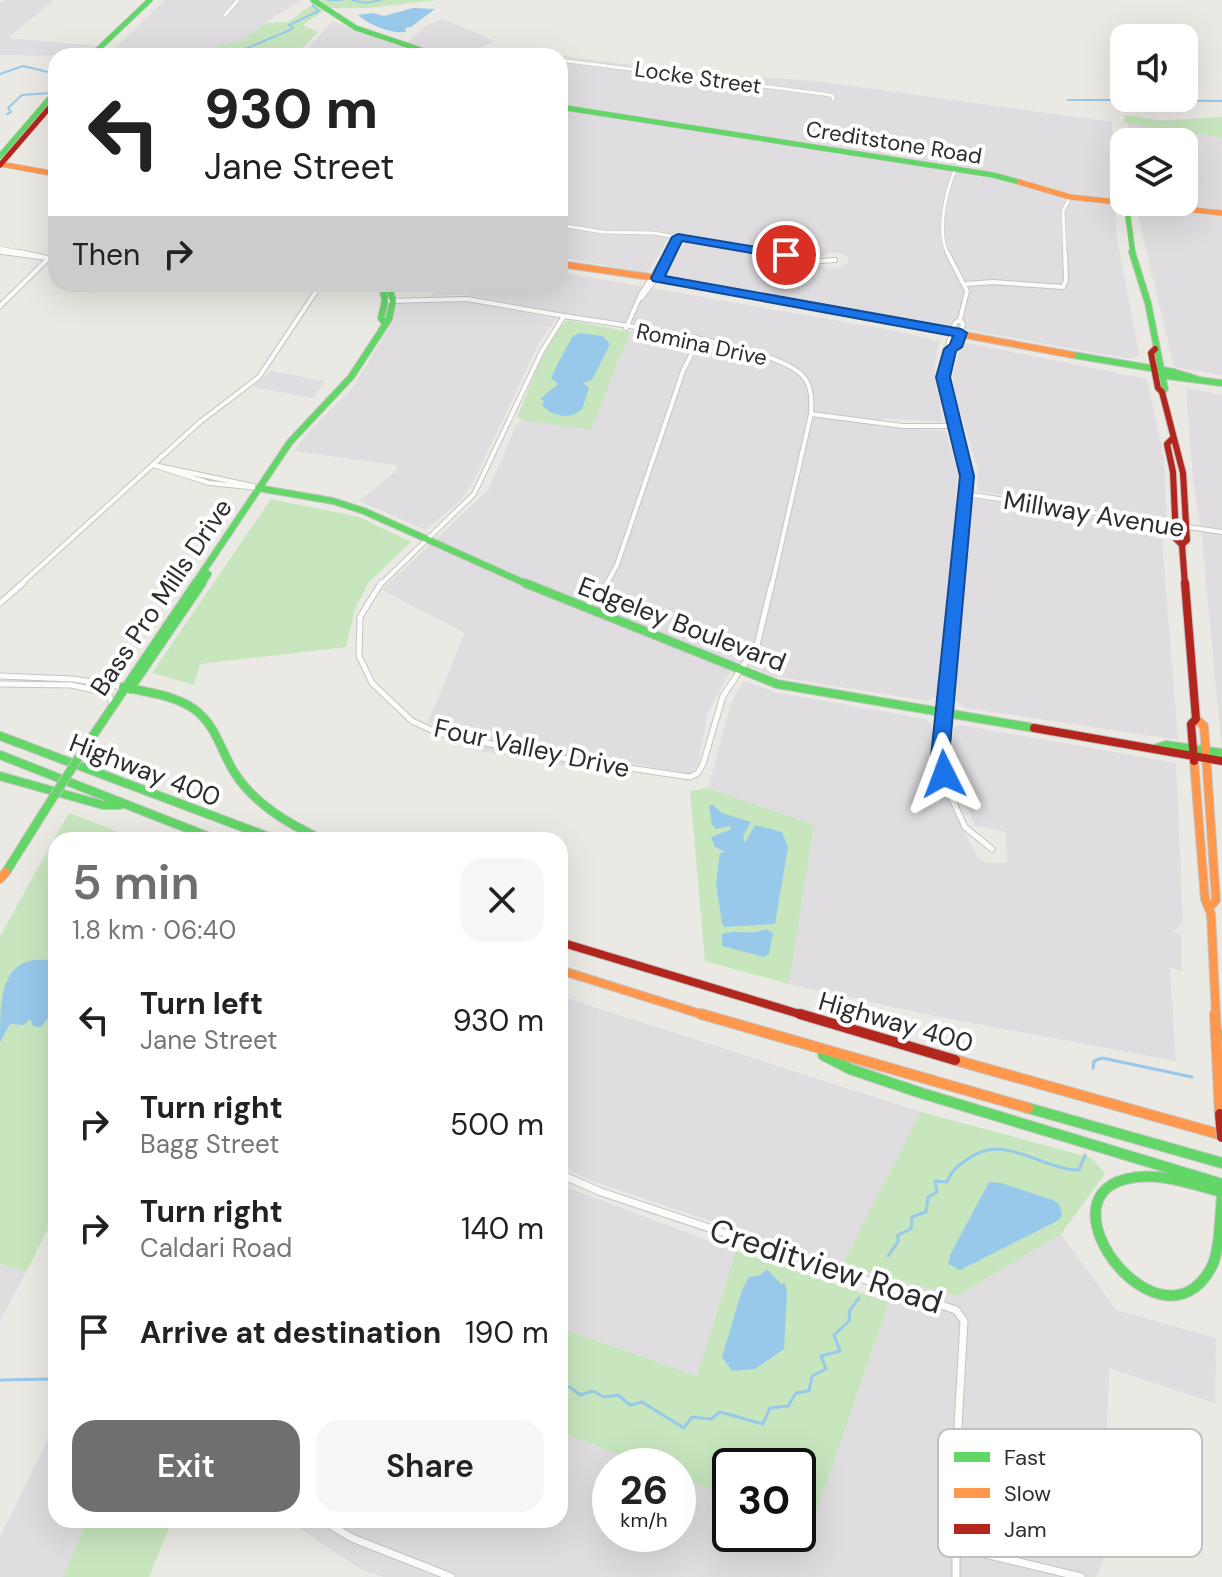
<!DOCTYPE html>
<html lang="en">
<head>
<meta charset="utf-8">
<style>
  body { margin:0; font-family:"DM Sans",sans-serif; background:#f6f6f6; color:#222; height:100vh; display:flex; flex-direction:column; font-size:30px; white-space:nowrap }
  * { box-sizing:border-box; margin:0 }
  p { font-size:26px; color:#767676 }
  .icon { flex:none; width:44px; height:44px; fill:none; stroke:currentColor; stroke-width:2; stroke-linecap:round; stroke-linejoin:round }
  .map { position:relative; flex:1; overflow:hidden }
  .sheet { position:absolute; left:48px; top:832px; width:520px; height:696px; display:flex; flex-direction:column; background:#fff; border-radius:24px; box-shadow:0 8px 32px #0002 }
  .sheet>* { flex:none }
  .banner { position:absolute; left:48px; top:48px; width:520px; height:244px; border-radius:24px; box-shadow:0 8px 32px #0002; background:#fff; color:#222; overflow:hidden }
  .fabs { position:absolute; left:1110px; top:24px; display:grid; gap:16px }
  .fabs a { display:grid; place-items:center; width:88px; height:88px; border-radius:16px; background:#fff; box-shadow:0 8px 32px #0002; font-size:40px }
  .speed { position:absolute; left:592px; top:1448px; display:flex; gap:16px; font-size:40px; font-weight:700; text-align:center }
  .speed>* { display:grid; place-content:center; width:104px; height:104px; border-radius:50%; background:#fff; box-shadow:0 8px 32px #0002; line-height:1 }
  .speed small { font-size:20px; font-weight:400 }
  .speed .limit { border:4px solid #111; border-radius:12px; background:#fff; color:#111 }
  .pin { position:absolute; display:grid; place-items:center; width:68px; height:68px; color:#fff; margin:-34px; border:4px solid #fff; border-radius:50%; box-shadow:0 2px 8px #0007 }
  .me { position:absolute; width:88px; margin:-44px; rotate:357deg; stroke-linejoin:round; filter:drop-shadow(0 0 6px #0008) }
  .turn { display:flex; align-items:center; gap:28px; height:168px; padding:0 24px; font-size:36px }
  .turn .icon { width:104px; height:104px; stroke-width:2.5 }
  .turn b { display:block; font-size:56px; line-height:68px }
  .then { display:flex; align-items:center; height:76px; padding:0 24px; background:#0003; gap:16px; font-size:30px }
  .round { display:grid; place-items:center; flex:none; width:84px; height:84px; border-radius:24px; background:#f6f6f6 }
  .head { display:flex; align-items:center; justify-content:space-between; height:136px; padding:0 24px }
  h1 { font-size:48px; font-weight:600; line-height:60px; color:#6f6f6d }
  .primary-button { display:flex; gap:16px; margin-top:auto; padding:16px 24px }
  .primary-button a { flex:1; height:92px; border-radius:24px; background:#6f6f6d; color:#fff; font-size:32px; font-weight:600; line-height:92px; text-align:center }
  .primary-button a+a { background:#f6f6f6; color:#222 }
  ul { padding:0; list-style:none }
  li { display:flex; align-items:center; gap:24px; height:104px; padding:0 24px }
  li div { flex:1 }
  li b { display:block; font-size:30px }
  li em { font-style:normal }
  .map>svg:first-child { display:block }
  .industrial { fill:#dfdddf }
  .green { fill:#c7e6be }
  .water { fill:#98c9ea }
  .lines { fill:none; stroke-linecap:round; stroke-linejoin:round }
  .stream-far1 { stroke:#98c9ea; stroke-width:2 }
  .stream { stroke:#98c9ea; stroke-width:3 }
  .street-far3-casing { stroke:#c4c4c4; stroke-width:4 }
  .street-far2-casing { stroke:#c4c4c4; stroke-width:6 }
  .street-far1-casing { stroke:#c4c4c4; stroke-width:7 }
  .street-casing { stroke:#c4c4c4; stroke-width:9 }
  .fast-far3-casing { stroke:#c4c4c4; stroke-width:6 }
  .fast-far2-casing { stroke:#c4c4c4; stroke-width:8 }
  .fast-far1-casing { stroke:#c4c4c4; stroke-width:10 }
  .fast-casing { stroke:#c4c4c4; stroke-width:12 }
  .slow-far3-casing { stroke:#c4c4c4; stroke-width:6 }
  .slow-far2-casing { stroke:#c4c4c4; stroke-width:8 }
  .slow-far1-casing { stroke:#c4c4c4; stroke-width:10 }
  .slow-casing { stroke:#c4c4c4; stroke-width:12 }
  .jam-far3-casing { stroke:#c4c4c4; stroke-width:6 }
  .jam-far2-casing { stroke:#c4c4c4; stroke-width:8 }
  .jam-far1-casing { stroke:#c4c4c4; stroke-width:10 }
  .jam-casing { stroke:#c4c4c4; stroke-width:12 }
  .street-far3 { stroke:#fcfcfb; stroke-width:3 }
  .street-far2 { stroke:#fcfcfb; stroke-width:4 }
  .street-far1 { stroke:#fcfcfb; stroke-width:5 }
  .street { stroke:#fcfcfb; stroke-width:7 }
  .fast-far3 { stroke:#63d668; stroke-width:5 }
  .fast-far2 { stroke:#63d668; stroke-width:6 }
  .fast-far1 { stroke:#63d668; stroke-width:8 }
  .fast { stroke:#63d668; stroke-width:10 }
  .slow-far3 { stroke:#ff974d; stroke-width:5 }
  .slow-far2 { stroke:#ff974d; stroke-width:6 }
  .slow-far1 { stroke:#ff974d; stroke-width:8 }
  .slow { stroke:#ff974d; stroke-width:10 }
  .jam-far3 { stroke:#b3261e; stroke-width:5 }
  .jam-far2 { stroke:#b3261e; stroke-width:6 }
  .jam-far1 { stroke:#b3261e; stroke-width:8 }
  .jam { stroke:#b3261e; stroke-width:10 }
  .fast-bridge-casing { stroke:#c4c4c4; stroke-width:10; stroke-linecap:butt }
  .jam-bridge-casing { stroke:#c4c4c4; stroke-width:12; stroke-linecap:butt }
  .fast-bridge { stroke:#63d668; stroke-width:8 }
  .jam-bridge { stroke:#b3261e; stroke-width:10 }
  .route { fill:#1a73e8; stroke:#114b97; stroke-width:2 }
  .labels { text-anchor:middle; stroke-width:8; stroke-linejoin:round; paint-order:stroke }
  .far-street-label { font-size:22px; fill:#2d2d2d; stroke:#fff }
  .street-label { font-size:26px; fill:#2d2d2d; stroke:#fff }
  .near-street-label { font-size:32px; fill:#2d2d2d; stroke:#fff }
  .key { fill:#fff; stroke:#c0c0c0; stroke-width:2 }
  .key-label { font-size:22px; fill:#2d2d2d }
</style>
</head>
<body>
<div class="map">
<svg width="1222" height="1577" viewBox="0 0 1222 1577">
  <rect width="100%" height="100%" fill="#eae9e4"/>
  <!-- industrial -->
  <path class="industrial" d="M7 0H54L8 38 97 46 87 56 0 55V3Z
    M165 0H302L264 23 244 40 179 56H107Z
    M443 19 495 41 463 56H302L332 21 397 46 408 42 426 26Z
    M555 55 678 71 815 81 1112 122 1116 233 1139 355 1131 359 665 276 685 242 837 269 848 263V256L840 253H830L816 259 671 234 648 273 560 257V56Z
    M1222 117V375L1174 367 1137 211 1136 202H1184V142H1128L1127 138 1128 122Z
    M560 272 896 331 939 341 934 371 943 422 882 418 881 427 946 431 958 474 956 496 1161 528 1178 740 966 708 958 702 933 698 928 701 773 676 736 661 708 712 698 764 690 774 587 755 584 769 469 749 474 733 428 722 465 633 382 590 489 489 516 425 522 420 591 429 630 332 636 326 464 295 432 296 438 284H560Z
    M431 302 477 303 556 319 538 345 473 483 460 501 426 530 359 501 398 469 395 465 294 451 309 431 351 390 392 323 398 304Z
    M962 342 1147 379 1164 458 1167 519 977 491 978 470 955 393 953 375Z
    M271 371 325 381 313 398 253 387Z
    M1186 388 1222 395V752L1202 538 1193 480Z
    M744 681 778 693 926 719 932 725 936 770 945 795 978 857 986 863H1007L1006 832 975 826 952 769 954 728 960 725 1176 763 1183 923 1174 931 1182 937V971L1170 968 1176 1061 935 1016 789 984 814 825 708 788 731 703Z
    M560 996 921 1112 842 1265 592 1181 560 1165Z
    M560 1185 736 1251 697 1376 560 1328Z
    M1061 1234 1116 1310 1216 1338 1215 1403 1109 1368 1103 1561 1096 1577H384L360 1569 287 1520H560V1432L649 1466H610V1534H678V1477L730 1497V1534H798V1522L811 1527 897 1280 957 1296Z
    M0 1264 26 1272 0 1321Z
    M56 1423V1520H87L63 1577H0V1537Z"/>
  <!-- green -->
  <path class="green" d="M318 0H438L369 8H329L302 25 318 32 296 55 272 52 257 56H190L192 52 244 40 264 23 289 22Z
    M1125 115 1163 121 1222 117V137L1123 123Z
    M568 320 630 332 591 430 522 420 517 417C528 394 547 333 568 320Z
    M271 499 359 517 411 542 369 582 355 609 346 647 200 664 194 685 152 673Z
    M708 788 814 825 789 984 705 961 690 791Z
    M69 813 139 840H56V1213L26 1272 0 1264V936Z
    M921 1112 1092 1158 1105 1174 1061 1234 957 1296 842 1265Z
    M736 1251 889 1302 811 1527 798 1522V1466H730V1497L678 1477V1466H649L560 1432V1328L697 1376Z
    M87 1520H172L149 1577H63Z"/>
  <!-- water -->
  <path class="water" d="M413 8 435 9 411 27 405 28 406 32C391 34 369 25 358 15L373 13 384 16Z
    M580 333 602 336 610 344 592 380 583 383 589 388 582 409C570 420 553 417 542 405L544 401 540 399 558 384 551 378C558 362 565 350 573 336Z
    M709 805H713L722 813 751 822 743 836 745 843 755 825 782 832 788 847 775 924 725 927 722 924 716 883 720 853 725 852 715 847 711 837 732 829 729 826 716 829 712 825Z
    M766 929 773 933 769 954 764 957 722 946V934C737 929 751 936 766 929Z
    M56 947V1009L41 1027 33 1026 30 1019 24 1025 10 1024 0 1042C0 1001 0 955 47 960Z
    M989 1182 1001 1183 1053 1200 1059 1204 1062 1214 1059 1220 960 1270 948 1264 951 1253Z
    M767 1269 781 1284 785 1283 787 1293 784 1349 755 1369 732 1371 722 1357 742 1290 749 1277 760 1275Z"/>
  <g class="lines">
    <!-- stream-far1 -->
    <path class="stream-far1" d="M328 0H342
      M352 0 366 3 381 0
      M228 56 290 30 293 28 289 25 319 11 313 6 314 3
      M0 74 23 66 56 74
      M1068 100H1113
      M1119 100 1222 101
      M7 114 11 112 8 108 22 95 50 93"/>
    <!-- stream -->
    <path class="stream" d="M1093 1068 1094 1061 1102 1058 1192 1077
      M888 1256 898 1242V1235L911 1229 912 1217 926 1212 928 1197 937 1192 935 1181 947 1182C951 1171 959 1165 968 1159 1004 1132 1042 1170 1079 1170L1085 1155
      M0 1380 56 1379
      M560 1386 570 1387 580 1395 593 1391 604 1397 618 1395 630 1405 642 1402 684 1428 692 1417 711 1419 720 1412 763 1424 770 1408 788 1406 796 1393 809 1391 812 1376 826 1369 821 1356 840 1351 834 1335 849 1321 850 1310 859 1298"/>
    <defs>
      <path id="street-far3" d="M225 15 238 0
        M560 60 824 94 833 96V99
        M560 225 603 232 653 233 780 254
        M0 248 30 254
        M0 252 17 254
        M53 254 56 251
        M667 254 678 237
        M948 254C936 232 946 192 955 170
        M1065 254 1063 211 1070 197"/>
      <path id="street-far2" d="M2 252 47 258
        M20 252 48 258
        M768 252 820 261 835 260
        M947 252 967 291 960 320 955 323 948 345 950 349 944 368V382L967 484 957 585
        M966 284 993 282 1063 287 1066 280 1065 252
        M641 298 660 274 663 264
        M385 301 467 299 564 316
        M0 306 55 252
        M564 316C615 324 766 343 801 374 812 384 812 400 811 414L772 585
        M626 328 641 294 668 252
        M950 349 956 347 963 324 960 320
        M811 414 903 426H955
        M153 465 209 483 258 488
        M154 465 253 486
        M966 494 1222 532
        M20 585 200 422 259 377 321 284
        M380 585 474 494 542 351 564 316
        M606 585 617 565 683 371 698 341"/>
      <path id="street-far1" d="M381 583 360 617 359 656 372 683 412 721 438 733 554 757 690 777 698 773 703 764 723 696 757 645 772 583
        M957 583 940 757 948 790 965 827 992 849
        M0 603 23 583
        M586 607 608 583
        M0 676 73 679 123 687
        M0 684 71 685 108 693 112 703"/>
      <path id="street" d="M560 1174 601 1192 956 1310 964 1321 956 1461V1577
        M322 1520 352 1538 451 1577
        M956 1547 1081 1577"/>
      <path id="fast-far3" d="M313 0 356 28 439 56
        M91 56 150 0
        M560 107 993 175 1019 182
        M1115 155 1121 164 1124 186
        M0 156 56 91
        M1126 202 1133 254"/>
      <path id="fast-far2" d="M1132 252 1148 303 1165 389 1162 392
        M382 284 385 301 381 318 384 322
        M1073 355 1174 372 1197 379
        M1159 375 1222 383
        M258 488 333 501 364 511 529 585
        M194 585 290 442 351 377 389 319 393 301 388 284
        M201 585 208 574"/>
      <path id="fast-far1" d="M525 583 777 684 1034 728
        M123 687C147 692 174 695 194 709 216 725 221 751 234 772 255 805 289 824 323 840
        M130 689 202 583
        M0 736 277 840
        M88 743 196 583
        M1157 748 1166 745 1222 753
        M0 755 217 840
        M0 776 103 805H120
        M6 872 45 810"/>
      <path id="fast" d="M1216 1034 1222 1035
        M823 1055 850 1069 921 1093 1222 1184
        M1028 1108 1222 1163
        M1222 1192C1191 1184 1158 1171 1126 1179 1039 1200 1161 1358 1211 1268 1220 1253 1220 1214 1222 1196"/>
      <path id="slow-far3" d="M0 164 56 174
        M1019 182 1070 197 1222 213"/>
      <path id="slow-far2" d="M560 264 657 278 1073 355"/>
      <path id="slow-far1" d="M1196 719 1204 726 1216 900 1211 906
        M1194 761 1205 899 1211 914 1216 1016
        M0 879 6 872
        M560 970 707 1016"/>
      <path id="slow" d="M701 1014 1028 1108
        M1215 1014 1220 1114
        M955 1060 1222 1135"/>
      <path id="jam-far3" d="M0 165 56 100"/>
      <path id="jam-far2" d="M1155 349 1151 353 1158 388 1162 392 1183 473 1187 540 1182 545
        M1172 439 1167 444 1173 472 1176 539 1182 545 1185 585"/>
      <path id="jam-far1" d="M1185 583 1196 719 1191 724 1194 761
        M1034 728 1222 761
        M560 942 806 1016"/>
      <path id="jam" d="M800 1014 955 1060"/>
    </defs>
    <!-- street-far3 casing -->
    <use href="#street-far3" class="street-far3-casing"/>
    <!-- street-far2 casing -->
    <use href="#street-far2" class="street-far2-casing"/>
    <!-- street-far1 casing -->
    <use href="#street-far1" class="street-far1-casing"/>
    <!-- street casing -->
    <use href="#street" class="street-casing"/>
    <!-- fast-far3 casing -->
    <use href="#fast-far3" class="fast-far3-casing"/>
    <!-- fast-far2 casing -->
    <use href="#fast-far2" class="fast-far2-casing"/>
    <!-- fast-far1 casing -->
    <use href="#fast-far1" class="fast-far1-casing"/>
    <!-- fast casing -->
    <use href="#fast" class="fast-casing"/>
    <!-- slow-far3 casing -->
    <use href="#slow-far3" class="slow-far3-casing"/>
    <!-- slow-far2 casing -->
    <use href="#slow-far2" class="slow-far2-casing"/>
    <!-- slow-far1 casing -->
    <use href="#slow-far1" class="slow-far1-casing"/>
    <!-- slow casing -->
    <use href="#slow" class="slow-casing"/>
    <!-- jam-far3 casing -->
    <use href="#jam-far3" class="jam-far3-casing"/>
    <!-- jam-far2 casing -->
    <use href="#jam-far2" class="jam-far2-casing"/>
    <!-- jam-far1 casing -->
    <use href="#jam-far1" class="jam-far1-casing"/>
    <!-- jam casing -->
    <use href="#jam" class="jam-casing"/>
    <!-- street-far3 -->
    <use href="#street-far3" class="street-far3"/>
    <!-- street-far2 -->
    <use href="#street-far2" class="street-far2"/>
    <!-- street-far1 -->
    <use href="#street-far1" class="street-far1"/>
    <!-- street -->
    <use href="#street" class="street"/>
    <!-- fast-far3 -->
    <use href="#fast-far3" class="fast-far3"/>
    <!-- fast-far2 -->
    <use href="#fast-far2" class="fast-far2"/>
    <!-- fast-far1 -->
    <use href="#fast-far1" class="fast-far1"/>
    <!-- fast -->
    <use href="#fast" class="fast"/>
    <!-- slow-far3 -->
    <use href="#slow-far3" class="slow-far3"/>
    <!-- slow-far2 -->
    <use href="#slow-far2" class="slow-far2"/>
    <!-- slow-far1 -->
    <use href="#slow-far1" class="slow-far1"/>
    <!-- slow -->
    <use href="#slow" class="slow"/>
    <!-- jam-far3 -->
    <use href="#jam-far3" class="jam-far3"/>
    <!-- jam-far2 -->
    <use href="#jam-far2" class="jam-far2"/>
    <!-- jam-far1 -->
    <use href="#jam-far1" class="jam-far1"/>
    <!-- jam -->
    <use href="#jam" class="jam"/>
    <defs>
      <path id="fast-bridge" d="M45 810 88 743"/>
      <path id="jam-bridge" d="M1220 1114 1222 1137"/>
    </defs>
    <!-- fast-bridge casing -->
    <use href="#fast-bridge" class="fast-bridge-casing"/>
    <!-- jam-bridge casing -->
    <use href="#jam-bridge" class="jam-bridge-casing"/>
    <!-- fast-bridge -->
    <use href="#fast-bridge" class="fast-bridge"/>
    <!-- jam-bridge -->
    <use href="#jam-bridge" class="jam-bridge"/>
  </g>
  <!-- route -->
  <path class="route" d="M678 234 786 252 792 255 786 259 682 241 665 276 961 329 967 333 962 347 956 351 950 377 974 476 949 757 953 774 950 779H938L931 757 960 476 936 377 944 349 950 344 953 336 653 281 651 278 672 237Z"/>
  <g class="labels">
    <!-- far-street labels -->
    <g class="far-street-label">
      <text transform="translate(698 77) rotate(8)" y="8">Locke Street</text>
      <text transform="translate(894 142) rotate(9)" y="8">Creditstone Road</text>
      <text transform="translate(702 344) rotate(12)" y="8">Romina Drive</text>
    </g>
    <!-- street labels -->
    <g class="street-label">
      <text transform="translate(1094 514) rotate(9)" y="9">Millway Avenue</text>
      <text transform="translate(161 597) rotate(-56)" y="9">Bass Pro Mills Drive</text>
      <text transform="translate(682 624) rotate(21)" y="9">Edgeley Boulevard</text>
      <text transform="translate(532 748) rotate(12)" y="9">Four Valley Drive</text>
      <text transform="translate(145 770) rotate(21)" y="9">Highway 400</text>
      <text transform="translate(896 1022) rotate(16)" y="9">Highway 400</text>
    </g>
    <!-- near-street labels -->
    <g class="near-street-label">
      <text transform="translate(826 1266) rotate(18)" y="11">Creditview Road</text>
    </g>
  </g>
  <!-- legend -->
  <rect x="938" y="1429" width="264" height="128" rx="12" class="key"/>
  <rect x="954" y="1452" width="36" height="10" fill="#63d668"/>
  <rect x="954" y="1488" width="36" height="10" fill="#ff974d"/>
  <rect x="954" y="1524" width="36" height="10" fill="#b3261e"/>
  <g class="key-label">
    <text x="1004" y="1465">Fast</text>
    <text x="1004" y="1501">Slow</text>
    <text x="1004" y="1537">Jam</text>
  </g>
</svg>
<div class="fabs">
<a><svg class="icon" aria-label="sound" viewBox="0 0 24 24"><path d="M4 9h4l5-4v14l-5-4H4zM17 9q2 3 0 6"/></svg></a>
<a><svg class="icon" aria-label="layers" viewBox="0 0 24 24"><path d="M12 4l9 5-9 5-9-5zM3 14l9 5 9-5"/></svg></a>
</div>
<div class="speed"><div>26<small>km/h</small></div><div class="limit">30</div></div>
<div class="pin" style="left:786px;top:255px;background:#d93025"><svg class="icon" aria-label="arrive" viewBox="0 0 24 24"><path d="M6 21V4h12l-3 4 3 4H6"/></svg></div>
<svg class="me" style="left:944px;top:774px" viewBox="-20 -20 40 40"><path d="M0-17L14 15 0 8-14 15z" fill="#1a73e8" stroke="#fff" stroke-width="4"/></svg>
<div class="banner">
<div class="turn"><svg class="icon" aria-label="left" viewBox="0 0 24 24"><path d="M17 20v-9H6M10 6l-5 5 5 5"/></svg><div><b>930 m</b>Jane Street</div></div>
<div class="then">Then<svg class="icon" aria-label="right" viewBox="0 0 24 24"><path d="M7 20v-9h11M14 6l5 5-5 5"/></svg></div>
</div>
<section class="sheet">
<div class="head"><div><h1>5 min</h1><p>1.8 km · 06:40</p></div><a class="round"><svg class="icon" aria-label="close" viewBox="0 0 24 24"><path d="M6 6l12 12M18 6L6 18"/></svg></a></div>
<ul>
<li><svg class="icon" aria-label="left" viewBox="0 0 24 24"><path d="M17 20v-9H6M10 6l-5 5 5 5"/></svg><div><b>Turn left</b><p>Jane Street</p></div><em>930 m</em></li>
<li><svg class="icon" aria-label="right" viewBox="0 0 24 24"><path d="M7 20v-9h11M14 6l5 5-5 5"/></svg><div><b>Turn right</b><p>Bagg Street</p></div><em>500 m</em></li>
<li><svg class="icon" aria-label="right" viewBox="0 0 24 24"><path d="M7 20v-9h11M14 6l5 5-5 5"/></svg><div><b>Turn right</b><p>Caldari Road</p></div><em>140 m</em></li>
<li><svg class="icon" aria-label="arrive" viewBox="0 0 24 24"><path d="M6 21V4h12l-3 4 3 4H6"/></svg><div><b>Arrive at destination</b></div><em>190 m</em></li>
</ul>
<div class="primary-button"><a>Exit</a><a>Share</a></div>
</section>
</div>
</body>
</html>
